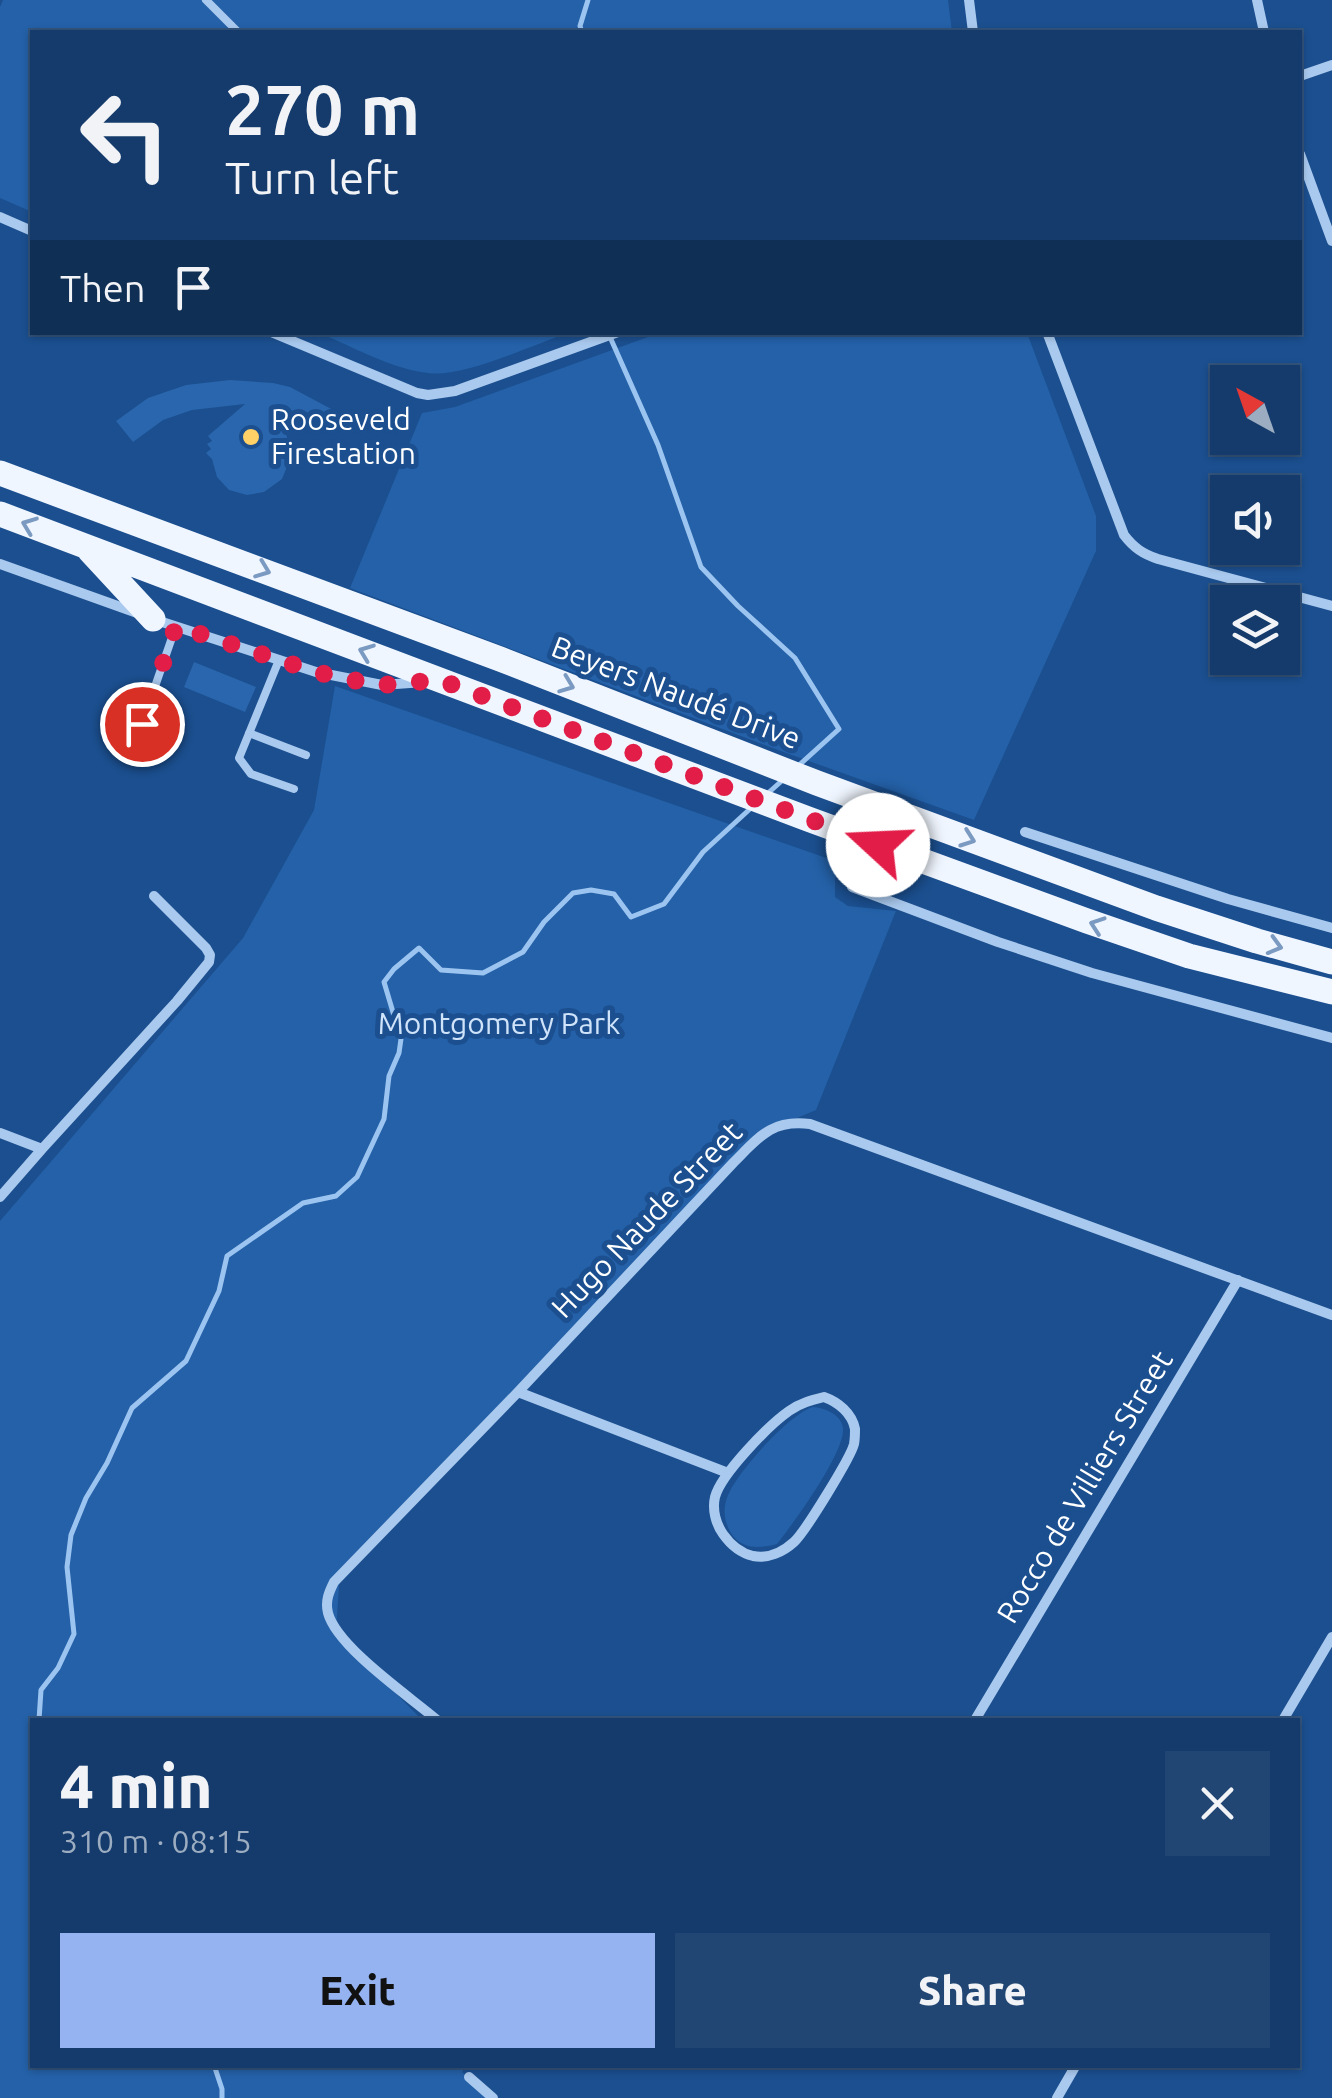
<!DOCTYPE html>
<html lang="en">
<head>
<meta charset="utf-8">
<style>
  body { margin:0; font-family:Ubuntu,sans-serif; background:#214673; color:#f1f3f6; height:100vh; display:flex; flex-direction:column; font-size:38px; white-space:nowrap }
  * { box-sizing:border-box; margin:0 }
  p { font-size:32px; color:#9dadc1 }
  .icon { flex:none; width:55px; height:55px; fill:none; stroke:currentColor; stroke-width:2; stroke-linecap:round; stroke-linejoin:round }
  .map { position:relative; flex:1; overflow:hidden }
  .sheet { position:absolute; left:30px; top:1718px; width:1270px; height:350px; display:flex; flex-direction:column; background:#143b6b; border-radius:0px; box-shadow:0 2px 8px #0004,0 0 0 2px #33557e }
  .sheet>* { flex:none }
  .hud { position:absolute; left:30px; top:30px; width:1272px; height:305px; border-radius:0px; box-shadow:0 2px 8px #0004,0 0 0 2px #33557e; background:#143b6b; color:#f1f3f6; overflow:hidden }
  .needle { width:65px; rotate:320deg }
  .buttons { position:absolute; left:1210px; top:365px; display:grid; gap:20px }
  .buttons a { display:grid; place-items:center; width:90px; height:90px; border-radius:0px; background:#143b6b; box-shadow:0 2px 8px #0004,0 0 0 2px #33557e; font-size:50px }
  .pin { position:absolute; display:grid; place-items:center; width:85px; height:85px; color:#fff; margin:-42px; border:5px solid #fff; border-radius:50%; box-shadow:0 2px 10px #0007 }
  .me { position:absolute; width:110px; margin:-55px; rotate:290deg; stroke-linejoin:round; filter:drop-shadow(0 0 8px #0008) }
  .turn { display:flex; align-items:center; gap:35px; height:210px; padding:0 30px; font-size:45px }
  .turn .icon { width:130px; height:130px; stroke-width:2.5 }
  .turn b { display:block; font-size:70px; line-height:85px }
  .then { display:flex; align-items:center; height:95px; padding:0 30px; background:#0003; gap:20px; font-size:38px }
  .round { display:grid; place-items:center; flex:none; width:105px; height:105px; border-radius:0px; background:#214673 }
  .headline { display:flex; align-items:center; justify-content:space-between; height:170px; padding:0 30px }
  h1 { font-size:60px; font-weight:800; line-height:75px }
  .primary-button { display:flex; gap:20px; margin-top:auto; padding:20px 30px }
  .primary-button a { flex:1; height:115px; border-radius:0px; background:#95b2f1; color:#111; font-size:40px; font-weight:800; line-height:115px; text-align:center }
  .primary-button a+a { background:#214673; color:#f1f3f6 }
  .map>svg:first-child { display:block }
  .green { fill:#2461a8 }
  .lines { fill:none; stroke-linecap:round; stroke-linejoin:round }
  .stream { stroke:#9cc4f0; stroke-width:5 }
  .building { fill:#2a66ad }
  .service { stroke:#a9c9ee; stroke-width:8 }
  .minor { stroke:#a9c9ee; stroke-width:10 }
  .primary { stroke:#f0f6ff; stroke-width:25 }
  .oneway { stroke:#7b9ac1 }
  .route { stroke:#e11d48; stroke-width:18; stroke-dasharray:0 32.4 }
  .poi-dot { fill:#ffd166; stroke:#1b4f8f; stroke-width:4 }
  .labels { text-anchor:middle; stroke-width:10; stroke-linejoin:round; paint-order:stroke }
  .poi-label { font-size:30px; fill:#fff; stroke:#1b4f8f; text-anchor:start }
  .street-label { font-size:30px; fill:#fff; stroke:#1b4f8f }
  .park-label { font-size:30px; fill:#cfe3fa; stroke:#1b4f8f }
</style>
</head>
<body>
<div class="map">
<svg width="1332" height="2098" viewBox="0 0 1332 2098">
  <rect width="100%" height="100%" fill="#1b4f8f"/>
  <!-- green -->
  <path class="green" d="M3 0H948L952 32H32V212L0 198V7Z
    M319 333 568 332V333C532 345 463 378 428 373 391 369 354 347 319 333Z
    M659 333H1027L1096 516V551L974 820 778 750 350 588 422 413 455 407Z
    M335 686 835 861V897L848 906 896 911 816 1110 754 1136 529 1386 340 1570 336 1632 422 1720H32V2065H466L462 2072 492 2098H0V1221L243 938 314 810Z
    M813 1407C825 1408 841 1414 843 1428 846 1451 793 1524 777 1544 762 1548 744 1550 733 1536 725 1525 722 1511 727 1498 734 1475 790 1413 813 1407Z"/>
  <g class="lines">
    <!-- stream -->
    <path class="stream" d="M582 32 580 26 588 0
      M610 337 658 445 701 567 738 606 795 658 839 729 797 767
      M767 794 785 778
      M39 1720 41 1690 58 1668 74 1634 67 1567 71 1535 86 1498 107 1463 132 1408 186 1361 219 1291 227 1256 303 1203 336 1196 357 1177 384 1119 389 1076 399 1053 401 1039 384 982 394 969 419 948 441 970 483 973 523 952 544 922 573 893 591 890 614 894 631 917 664 904 703 852 751 808
      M32 1844V1859
      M214 2065 222 2089V2098"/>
  </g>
  <!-- building -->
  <path class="building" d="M230 380 273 383 290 387 337 412 326 431 308 422 304 426 279 413 291 449 290 459 282 479 264 492 247 495 229 490 217 477 212 459 206 453 211 449 207 444 212 441 208 436 245 404 192 410 163 420 133 442 116 421 148 398 186 385Z
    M194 662 256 687 245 712 184 687Z"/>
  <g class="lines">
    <!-- service -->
    <path class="service" d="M206 0 238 32
      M279 660 239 758 251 774 294 789
      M142 724 176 626
      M249 733 306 755"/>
    <!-- minor -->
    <path class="minor" d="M969 0 973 32
      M1257 0 1264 32
      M1300 76 1332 65
      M1300 154 1332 241
      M0 217 32 231
      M271 332 417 393 428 395 455 391 618 332
      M1047 332 1124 535C1134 548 1143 554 1158 559L1332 606
      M0 564 140 614
      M156 620 316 672 382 685 424 682
      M1025 832 1228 899 1332 928
      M852 887 998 942 1092 973 1332 1038
      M0 1133 42 1149 177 1001 209 962 210 955 206 948 154 896
      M0 1197 42 1149
      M518 1392 728 1473
      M824 1397C838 1402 852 1413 855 1429 855 1434 855 1439 854 1444 851 1457 805 1532 794 1542 783 1552 768 1559 753 1556 740 1553 730 1544 723 1534 716 1524 712 1510 715 1497 721 1474 769 1425 789 1411 800 1403 812 1400 824 1397Z
      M437 1720C409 1696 337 1647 328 1613 325 1601 329 1592 334 1582L518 1392 734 1162C759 1137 772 1119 810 1124L1332 1315
      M975 1720 1238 1280
      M1283 1720 1332 1637
      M469 2077 493 2098
      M1057 2098 1076 2065"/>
    <!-- primary -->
    <path class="primary" d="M0 473 500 659 817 783 1156 908 1257 941 1332 962
      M0 514 808 819 1087 921 1189 956 1332 992
      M90 551 153 619"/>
  </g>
  <!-- one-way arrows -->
  <defs><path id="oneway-chevron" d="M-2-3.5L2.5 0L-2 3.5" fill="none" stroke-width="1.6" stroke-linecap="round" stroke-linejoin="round" transform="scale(2.5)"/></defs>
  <g class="oneway">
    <use href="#oneway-chevron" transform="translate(29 525) rotate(-159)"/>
    <use href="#oneway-chevron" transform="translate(263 570) rotate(21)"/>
    <use href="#oneway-chevron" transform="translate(366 652) rotate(-159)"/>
    <use href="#oneway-chevron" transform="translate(567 685) rotate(21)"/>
    <use href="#oneway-chevron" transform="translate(968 839) rotate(20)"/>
    <use href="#oneway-chevron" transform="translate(1097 925) rotate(-161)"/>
    <use href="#oneway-chevron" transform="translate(1275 946) rotate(16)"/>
  </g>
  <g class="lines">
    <!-- route -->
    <path class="route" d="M142 724 176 626 316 672 346 679 382 685 440 680 878 845"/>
  </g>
  <!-- markers -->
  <circle class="poi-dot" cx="251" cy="437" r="10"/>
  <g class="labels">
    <!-- poi labels -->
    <g class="poi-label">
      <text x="271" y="430">Rooseveld<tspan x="271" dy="34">Firestation</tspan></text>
    </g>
    <!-- street labels -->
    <g class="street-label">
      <text transform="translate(676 693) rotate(21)" y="10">Beyers Naudé Drive</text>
      <text transform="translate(647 1220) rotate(-46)" y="10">Hugo Naude Street</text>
      <text transform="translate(1085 1487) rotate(-59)" y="10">Rocco de Villiers Street</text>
    </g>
    <!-- park labels -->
    <g class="park-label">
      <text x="499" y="1034">Montgomery Park</text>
    </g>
  </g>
</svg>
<div class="buttons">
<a><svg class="needle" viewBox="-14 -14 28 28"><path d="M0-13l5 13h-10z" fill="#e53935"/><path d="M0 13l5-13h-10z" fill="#9dadc1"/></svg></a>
<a><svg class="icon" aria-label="sound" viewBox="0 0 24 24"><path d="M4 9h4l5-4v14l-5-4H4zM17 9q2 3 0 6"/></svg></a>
<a><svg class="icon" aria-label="layers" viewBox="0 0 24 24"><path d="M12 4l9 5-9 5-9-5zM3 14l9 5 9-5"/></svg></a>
</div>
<div class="pin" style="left:142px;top:724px;background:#d93025"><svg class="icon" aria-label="arrive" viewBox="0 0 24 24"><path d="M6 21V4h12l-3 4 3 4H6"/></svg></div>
<svg class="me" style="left:878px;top:845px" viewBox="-20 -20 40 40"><circle r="19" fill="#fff"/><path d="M0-13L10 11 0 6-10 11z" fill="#e11d48"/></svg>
<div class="hud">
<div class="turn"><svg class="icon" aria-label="left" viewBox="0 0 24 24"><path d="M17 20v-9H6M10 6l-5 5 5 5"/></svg><div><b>270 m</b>Turn left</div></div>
<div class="then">Then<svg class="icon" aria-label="arrive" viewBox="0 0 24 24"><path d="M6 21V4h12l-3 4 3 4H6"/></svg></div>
</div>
<section class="sheet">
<div class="headline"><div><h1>4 min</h1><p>310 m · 08:15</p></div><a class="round"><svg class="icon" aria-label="close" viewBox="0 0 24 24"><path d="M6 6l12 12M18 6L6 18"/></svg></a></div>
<div class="primary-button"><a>Exit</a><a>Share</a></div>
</section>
</div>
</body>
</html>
